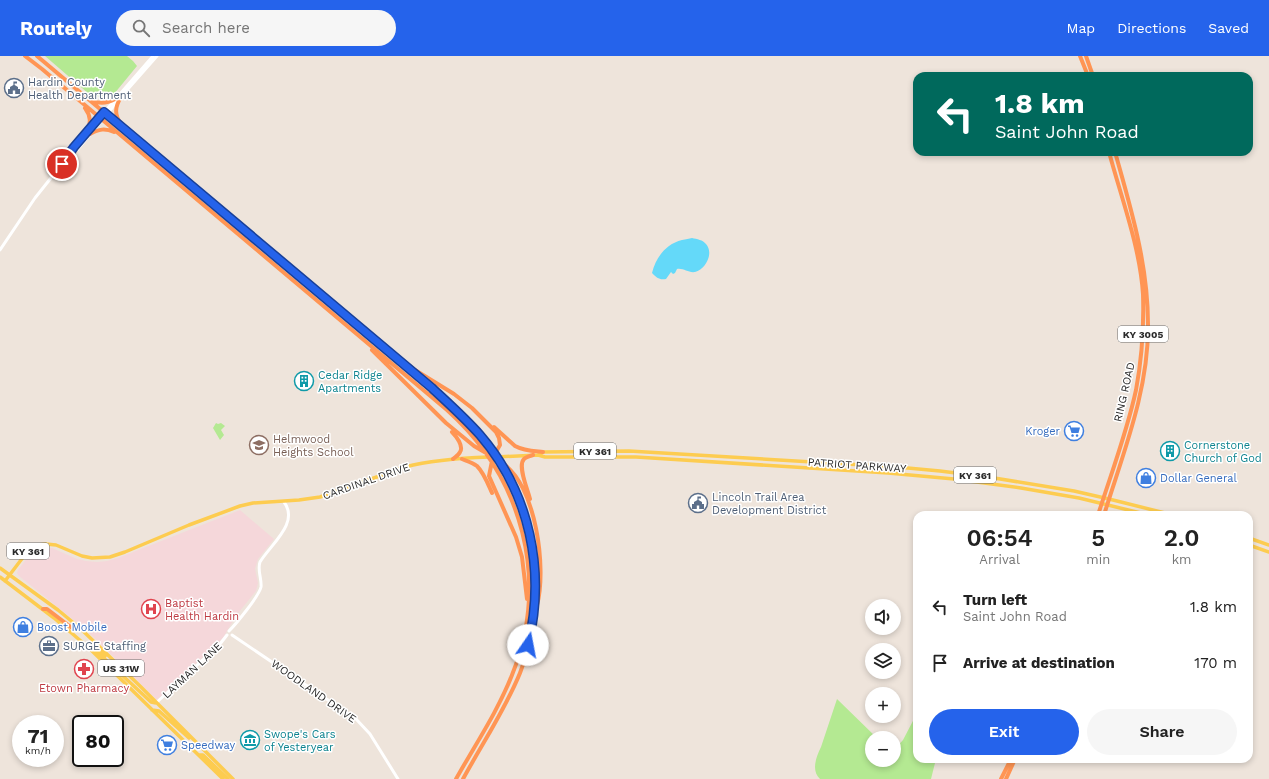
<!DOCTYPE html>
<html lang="en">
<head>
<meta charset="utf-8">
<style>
  body { margin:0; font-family:"Work Sans",sans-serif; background:#f6f6f6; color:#222; height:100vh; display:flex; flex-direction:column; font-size:15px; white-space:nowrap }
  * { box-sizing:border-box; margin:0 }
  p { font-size:13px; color:#767676 }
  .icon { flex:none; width:22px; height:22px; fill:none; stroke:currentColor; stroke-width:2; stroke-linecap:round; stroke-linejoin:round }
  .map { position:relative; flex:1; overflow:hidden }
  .drawer { position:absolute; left:913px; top:455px; width:340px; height:252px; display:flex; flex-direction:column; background:#fff; border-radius:12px; box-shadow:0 2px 6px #0003 }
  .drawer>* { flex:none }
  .banner { position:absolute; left:913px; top:16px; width:340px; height:84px; border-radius:12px; box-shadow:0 2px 6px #0003; background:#00695c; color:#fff; overflow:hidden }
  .buttons { position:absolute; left:865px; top:543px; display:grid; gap:8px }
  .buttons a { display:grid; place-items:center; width:36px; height:36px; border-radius:50%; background:#fff; box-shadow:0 2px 6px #0003; font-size:20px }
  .speed { position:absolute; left:12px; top:659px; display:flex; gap:8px; font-size:20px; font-weight:700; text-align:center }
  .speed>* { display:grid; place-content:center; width:52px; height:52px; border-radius:50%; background:#fff; box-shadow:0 2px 6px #0003; line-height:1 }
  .speed small { font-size:10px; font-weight:400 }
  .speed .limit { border:2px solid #111; border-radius:6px; background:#fff; color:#111 }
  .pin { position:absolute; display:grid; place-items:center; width:34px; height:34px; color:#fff; margin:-17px; border:2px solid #fff; border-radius:50%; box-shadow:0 1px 4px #0007 }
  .me { position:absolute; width:44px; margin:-22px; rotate:12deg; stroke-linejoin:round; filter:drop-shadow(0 0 3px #0008) }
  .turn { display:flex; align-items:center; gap:14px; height:84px; padding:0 16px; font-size:18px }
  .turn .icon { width:52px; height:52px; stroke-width:2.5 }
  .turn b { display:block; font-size:28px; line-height:34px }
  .eta { display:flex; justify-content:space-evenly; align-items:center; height:68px; text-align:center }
  .eta b { font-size:24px; font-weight:600; line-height:28px }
  .cta { display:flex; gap:8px; margin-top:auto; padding:8px 16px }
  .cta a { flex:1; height:46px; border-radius:24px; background:#2563eb; color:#fff; font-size:16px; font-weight:600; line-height:46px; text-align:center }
  .cta a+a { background:#f6f6f6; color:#222 }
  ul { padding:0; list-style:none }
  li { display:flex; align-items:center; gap:12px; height:56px; padding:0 16px }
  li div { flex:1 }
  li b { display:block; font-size:15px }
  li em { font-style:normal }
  header { display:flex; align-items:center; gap:24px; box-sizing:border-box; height:56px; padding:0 20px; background:#2563eb; color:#fff }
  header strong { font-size:19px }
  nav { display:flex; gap:22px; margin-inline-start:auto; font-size:14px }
  .search { width:280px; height:36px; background:#f6f6f6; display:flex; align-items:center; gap:10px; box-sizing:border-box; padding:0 14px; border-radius:22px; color:#767676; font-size:15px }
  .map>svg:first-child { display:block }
  .medical { fill:#f5d7da }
  .green { fill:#b4e992 }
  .water { fill:#64d9f9 }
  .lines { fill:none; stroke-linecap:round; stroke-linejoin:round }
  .secondary { stroke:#fff; stroke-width:3 }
  .primary { stroke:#fdcc50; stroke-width:3.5 }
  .highway { stroke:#ff9554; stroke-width:4 }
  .route-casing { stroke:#184099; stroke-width:10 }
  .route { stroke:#2563eb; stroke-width:7 }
  .labels { text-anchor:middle; stroke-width:3; stroke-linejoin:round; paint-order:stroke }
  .shield { fill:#fff; stroke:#6a6a6a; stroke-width:1 }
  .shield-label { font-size:10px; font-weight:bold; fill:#2a2a2a }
  .service-label { font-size:11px; fill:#4e5e75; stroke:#fff; text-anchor:start }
  .culture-label { font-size:11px; fill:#0d838f; stroke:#fff; text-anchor:start }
  .street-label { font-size:11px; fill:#2a2a2a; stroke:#fff }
  .shop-label { font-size:11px; fill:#366cbe; stroke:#fff; text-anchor:start }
  .education-label { font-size:11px; fill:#785e54; stroke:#fff; text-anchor:start }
  .health-label { font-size:11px; fill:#be3a42; stroke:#fff; text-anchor:start }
</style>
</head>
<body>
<header>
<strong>Routely</strong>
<div class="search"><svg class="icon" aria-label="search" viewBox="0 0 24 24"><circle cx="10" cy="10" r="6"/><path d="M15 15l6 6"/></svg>Search here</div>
<nav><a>Map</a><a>Directions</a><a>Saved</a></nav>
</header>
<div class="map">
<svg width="1269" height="723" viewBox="0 0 1269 723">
  <rect width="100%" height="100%" fill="#eee4db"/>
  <!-- medical -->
  <path class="medical" d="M240 454 274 483 258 503 255 513 258 527 256 535 235 561 223 582 157 644 86 574 19 520 17 517 18 514 28 501 32 497 42 493 52 492 77 503 86 505 97 506 107 505 118 502Z"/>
  <!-- green -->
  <path class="green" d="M45 0H127L133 5 137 10 114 38 104 42 89 38Z
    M216 367 218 368 221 367 225 370 221 374 224 379 220 384 213 372Z
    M837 643 877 682H872V704H894V694L895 693 903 684 915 661 917 660V703H936L931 723H820C811 715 816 701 821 691Z"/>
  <!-- water -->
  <path class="water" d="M692 182C697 183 703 184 706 188 714 197 706 213 695 216 688 217 684 212 677 213L675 217 673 218 671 216 666 223C659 224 657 222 652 217 656 201 666 188 682 184 686 183 689 183 692 182Z"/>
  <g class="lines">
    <!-- secondary -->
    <path class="secondary" d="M120 42 157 0
      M71 97 77 94 117 46
      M0 194 35 142 70 98 74 91 153 0
      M229 575C236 568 259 540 261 531 262 523 257 514 260 506 270 489 300 467 284 446
      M232 579 356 663 370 678 398 723
      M156 647 220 588 227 579"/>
    <!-- primary -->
    <path class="primary" d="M538 399 545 401H636L888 417 954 423 1021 432 1079 442 1149 459
      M495 401 538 399 543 396 629 395 897 411 940 415 988 421 1074 435 1109 443 1173 459
      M1249 482 1269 489
      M1249 489 1269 496
      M0 512 58 554 81 573 141 631 233 723
      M0 521 54 562 89 592 223 723
      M5 525 24 500 29 494 38 489 46 488 56 489 82 500 92 502 110 501 125 496 189 469 240 450 253 447 299 444 320 441 405 411C432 404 461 402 489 401
      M87 590 90 588 93 589 105 600
      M95 594 151 646 156 647
      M152 654 159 655 189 682
      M199 699H203L228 723"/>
    <!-- highway -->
    <path class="highway" d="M25 0 42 13 447 354C523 422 550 524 512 619 498 655 475 689 456 723
      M37 0 432 332C449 348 467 363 482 381 535 448 551 536 520 617 505 654 482 688 463 723
      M1080 0 1088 20
      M1086 0 1093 20
      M93 45C100 48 108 47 115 43
      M85 52C91 60 91 67 87 77
      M121 68C114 58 115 51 121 41
      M90 78C99 73 105 72 114 76
      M372 294 446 367 474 390 493 401 500 389 499 382 496 376 472 352 454 338 415 314 397 300
      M494 371 515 390C524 395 533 395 543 396
      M452 376C456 380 464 390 460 396 459 399 455 401 453 403
      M462 403C467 405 473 407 477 410 484 417 488 428 492 437
      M492 405 489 420 516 481 522 501 527 543
      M502 407C536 428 547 513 537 549
      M530 443C528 434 517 410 524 403 526 401 530 400 533 399
      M1098 459C1111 418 1127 376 1136 334 1142 302 1144 270 1143 238 1140 191 1121 141 1109 96
      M1104 459C1123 397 1149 334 1148 268 1148 208 1131 153 1115 96
      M43 553H47L51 556 72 572 81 573
      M1001 723 1011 703
      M1006 723 1015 703"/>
  </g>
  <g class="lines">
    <defs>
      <path id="route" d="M62 108 74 91 104 56 432 332C448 347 465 362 480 379 530 437 546 515 528 589"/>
    </defs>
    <!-- route casing -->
    <use href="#route" class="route-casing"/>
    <!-- route -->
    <use href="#route" class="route"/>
  </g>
  <!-- icons -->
  <defs>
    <symbol id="civic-ring" viewBox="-11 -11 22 22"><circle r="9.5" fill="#fff" stroke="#5c6f8a" stroke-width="1.5"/><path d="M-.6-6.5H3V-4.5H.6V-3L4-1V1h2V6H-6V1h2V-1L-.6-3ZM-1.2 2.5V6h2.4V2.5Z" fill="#5c6f8a"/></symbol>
    <symbol id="building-ring" viewBox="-11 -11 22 22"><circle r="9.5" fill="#fff" stroke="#0f9aa8" stroke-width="1.5"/><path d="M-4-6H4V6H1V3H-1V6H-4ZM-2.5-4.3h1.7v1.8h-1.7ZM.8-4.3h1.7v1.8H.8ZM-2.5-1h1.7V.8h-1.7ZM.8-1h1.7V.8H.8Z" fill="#0f9aa8"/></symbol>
    <symbol id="supermarket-ring" viewBox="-11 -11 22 22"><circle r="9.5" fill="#fff" stroke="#3f7fe0" stroke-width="1.5"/><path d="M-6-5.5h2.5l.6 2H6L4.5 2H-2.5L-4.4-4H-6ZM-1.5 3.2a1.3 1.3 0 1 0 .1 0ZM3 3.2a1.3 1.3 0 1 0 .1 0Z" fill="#3f7fe0"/></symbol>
    <symbol id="school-ring" viewBox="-11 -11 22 22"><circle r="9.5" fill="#fff" stroke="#8d6e63" stroke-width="1.5"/><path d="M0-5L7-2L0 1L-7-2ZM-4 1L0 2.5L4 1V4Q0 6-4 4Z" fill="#8d6e63"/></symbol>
    <symbol id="shop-ring" viewBox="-11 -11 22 22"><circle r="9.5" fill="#fff" stroke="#3f7fe0" stroke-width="1.5"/><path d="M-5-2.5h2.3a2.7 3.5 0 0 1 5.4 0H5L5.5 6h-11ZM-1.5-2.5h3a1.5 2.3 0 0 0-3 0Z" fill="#3f7fe0"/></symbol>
    <symbol id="hospital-ring" viewBox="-11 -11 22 22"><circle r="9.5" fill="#fff" stroke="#e0444e" stroke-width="1.5"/><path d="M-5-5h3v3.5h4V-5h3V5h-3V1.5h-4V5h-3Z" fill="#e0444e"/></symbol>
    <symbol id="office-ring" viewBox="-11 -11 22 22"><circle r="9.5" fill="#fff" stroke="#5c6f8a" stroke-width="1.5"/><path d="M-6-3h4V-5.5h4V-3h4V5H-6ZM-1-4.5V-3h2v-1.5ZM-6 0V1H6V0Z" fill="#5c6f8a"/></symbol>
    <symbol id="pharmacy-ring" viewBox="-11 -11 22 22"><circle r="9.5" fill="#fff" stroke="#e0444e" stroke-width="1.5"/><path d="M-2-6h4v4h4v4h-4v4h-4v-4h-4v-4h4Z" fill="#e0444e"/></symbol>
    <symbol id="museum-ring" viewBox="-11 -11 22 22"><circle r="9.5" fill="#fff" stroke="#0f9aa8" stroke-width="1.5"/><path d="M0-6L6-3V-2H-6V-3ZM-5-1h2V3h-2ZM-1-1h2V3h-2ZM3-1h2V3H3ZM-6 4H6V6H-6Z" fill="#0f9aa8"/></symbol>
  </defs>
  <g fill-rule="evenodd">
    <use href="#civic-ring" x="3" y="21" width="22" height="22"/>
    <use href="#building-ring" x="293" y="314" width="22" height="22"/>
    <use href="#supermarket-ring" x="1063" y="364" width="22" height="22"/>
    <use href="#school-ring" x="248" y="378" width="22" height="22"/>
    <use href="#building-ring" x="1159" y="384" width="22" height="22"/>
    <use href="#shop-ring" x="1135" y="411" width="22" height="22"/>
    <use href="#civic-ring" x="687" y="436" width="22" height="22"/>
    <use href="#hospital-ring" x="140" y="542" width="22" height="22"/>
    <use href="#shop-ring" x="12" y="560" width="22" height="22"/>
    <use href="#office-ring" x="38" y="579" width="22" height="22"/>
    <use href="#pharmacy-ring" x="73" y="602" width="22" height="22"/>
    <use href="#museum-ring" x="239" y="673" width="22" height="22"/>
    <use href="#supermarket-ring" x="156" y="678" width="22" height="22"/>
  </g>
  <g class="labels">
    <!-- shield labels -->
    <g class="shield">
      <rect x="1118" y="270" width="50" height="16" rx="3"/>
      <rect x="574" y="387" width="42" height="16" rx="3"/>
      <rect x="954" y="411" width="42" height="16" rx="3"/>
      <rect x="7" y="487" width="42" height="16" rx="3"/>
      <rect x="98" y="604" width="46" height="16" rx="3"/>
    </g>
    <g class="shield-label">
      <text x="1143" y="282">KY 3005</text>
      <text x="595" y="399">KY 361</text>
      <text x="975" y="423">KY 361</text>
      <text x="28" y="499">KY 361</text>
      <text x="121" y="616">US 31W</text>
    </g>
    <!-- service labels -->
    <g class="service-label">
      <text x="28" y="30">Hardin County<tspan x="28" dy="13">Health Department</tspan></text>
      <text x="712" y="445">Lincoln Trail Area<tspan x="712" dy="13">Development District</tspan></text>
      <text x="63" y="594">SURGE Staffing</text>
    </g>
    <!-- culture labels -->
    <g class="culture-label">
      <text x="318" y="323">Cedar Ridge<tspan x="318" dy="13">Apartments</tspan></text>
      <text x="1184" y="393">Cornerstone<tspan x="1184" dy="13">Church of God</tspan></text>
      <text x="264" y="682">Swope's Cars<tspan x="264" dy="13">of Yesteryear</tspan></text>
    </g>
    <!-- street labels -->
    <g class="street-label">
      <text transform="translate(1124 336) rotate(-77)" y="4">RING ROAD</text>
      <text transform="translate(857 409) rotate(4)" y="4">PATRIOT PARKWAY</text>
      <text transform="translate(366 425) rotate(-19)" y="4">CARDINAL DRIVE</text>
      <text transform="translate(192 614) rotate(-43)" y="4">LAYMAN LANE</text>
      <text transform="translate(314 635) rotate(35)" y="4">WOODLAND DRIVE</text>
    </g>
    <!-- shop labels -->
    <g class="shop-label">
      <text x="1060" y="379" text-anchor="end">Kroger</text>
      <text x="1160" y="426">Dollar General</text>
      <text x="37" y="575">Boost Mobile</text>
      <text x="181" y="693">Speedway</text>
    </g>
    <!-- education labels -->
    <g class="education-label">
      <text x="273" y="387">Helmwood<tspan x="273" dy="13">Heights School</tspan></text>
    </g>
    <!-- health labels -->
    <g class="health-label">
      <text x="165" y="551">Baptist<tspan x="165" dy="13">Health Hardin</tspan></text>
      <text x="84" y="636" text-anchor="middle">Etown Pharmacy</text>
    </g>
  </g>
</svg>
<div class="buttons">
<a><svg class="icon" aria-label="sound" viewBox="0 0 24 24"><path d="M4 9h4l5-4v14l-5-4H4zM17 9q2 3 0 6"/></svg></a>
<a><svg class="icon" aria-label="layers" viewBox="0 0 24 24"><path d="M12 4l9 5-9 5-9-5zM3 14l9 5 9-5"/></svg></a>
<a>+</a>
<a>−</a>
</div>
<div class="speed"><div>71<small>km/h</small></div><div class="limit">80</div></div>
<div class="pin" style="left:62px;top:108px;background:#d93025"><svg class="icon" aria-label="arrive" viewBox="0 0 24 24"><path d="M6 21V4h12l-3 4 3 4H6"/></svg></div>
<svg class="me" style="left:528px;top:589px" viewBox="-20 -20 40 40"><circle r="19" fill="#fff"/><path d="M0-13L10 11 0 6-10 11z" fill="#2563eb"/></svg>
<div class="banner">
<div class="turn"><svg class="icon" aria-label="left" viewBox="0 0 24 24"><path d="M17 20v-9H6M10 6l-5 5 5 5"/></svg><div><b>1.8 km</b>Saint John Road</div></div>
</div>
<section class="drawer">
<div class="eta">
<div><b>06:54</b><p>Arrival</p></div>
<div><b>5</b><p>min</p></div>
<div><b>2.0</b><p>km</p></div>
</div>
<ul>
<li><svg class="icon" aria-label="left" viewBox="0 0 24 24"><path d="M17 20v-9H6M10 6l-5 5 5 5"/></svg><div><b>Turn left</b><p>Saint John Road</p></div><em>1.8 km</em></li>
<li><svg class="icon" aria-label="arrive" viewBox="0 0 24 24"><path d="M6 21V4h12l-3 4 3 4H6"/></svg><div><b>Arrive at destination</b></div><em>170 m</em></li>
</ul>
<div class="cta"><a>Exit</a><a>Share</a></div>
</section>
</div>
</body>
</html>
